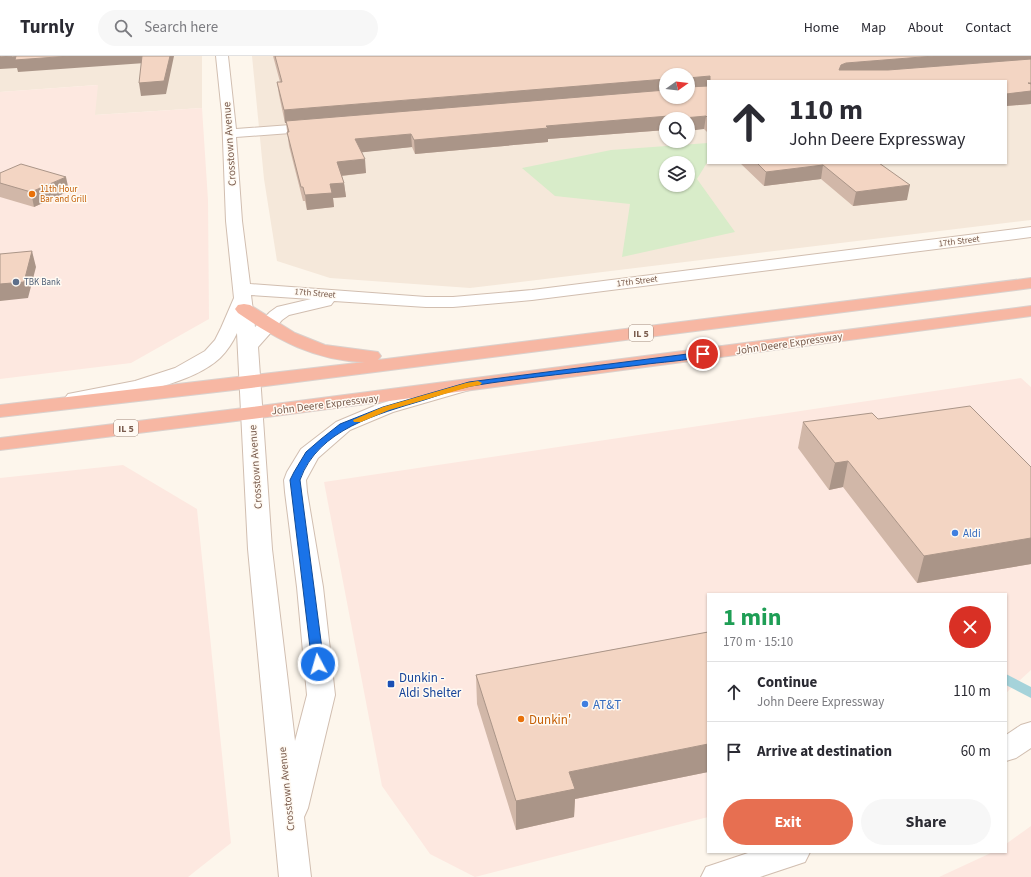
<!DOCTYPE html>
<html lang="en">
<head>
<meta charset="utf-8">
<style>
  body { margin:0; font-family:"Source Sans 3",sans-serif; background:#f7f7f7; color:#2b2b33; height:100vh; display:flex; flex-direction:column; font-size:15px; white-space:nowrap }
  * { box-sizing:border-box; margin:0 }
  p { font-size:13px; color:#7c7c81 }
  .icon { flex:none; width:22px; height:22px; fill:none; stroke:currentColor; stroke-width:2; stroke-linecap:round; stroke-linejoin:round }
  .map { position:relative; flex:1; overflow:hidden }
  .drawer { position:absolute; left:707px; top:537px; width:300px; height:260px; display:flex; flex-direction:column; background:#fff; border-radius:0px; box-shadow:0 1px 3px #0004 }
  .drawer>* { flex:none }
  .banner { position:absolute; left:707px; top:24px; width:300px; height:84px; border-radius:0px; box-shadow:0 1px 3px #0004; background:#fff; color:#2b2b33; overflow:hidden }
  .needle { width:26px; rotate:76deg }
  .buttons { position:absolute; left:659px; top:12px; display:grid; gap:8px }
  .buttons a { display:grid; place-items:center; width:36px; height:36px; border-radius:50%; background:#fff; box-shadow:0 1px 3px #0004; font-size:20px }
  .pin { position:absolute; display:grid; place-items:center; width:34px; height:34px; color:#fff; margin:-17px; border:2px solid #fff; border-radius:50%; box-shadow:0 1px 4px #0007 }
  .me { position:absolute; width:44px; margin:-22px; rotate:354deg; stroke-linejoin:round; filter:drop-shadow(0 0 3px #0008) }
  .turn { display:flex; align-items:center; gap:14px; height:84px; padding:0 16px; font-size:18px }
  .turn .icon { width:52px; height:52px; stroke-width:2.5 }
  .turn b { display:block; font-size:28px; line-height:34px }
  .round { display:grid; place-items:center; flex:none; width:42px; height:42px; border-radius:21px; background:#f7f7f7 }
  .head { display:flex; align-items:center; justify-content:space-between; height:68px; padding:0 16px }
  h1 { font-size:24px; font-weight:700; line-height:30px; color:#1e9e55 }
  .action { display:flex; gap:8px; margin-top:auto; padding:8px 16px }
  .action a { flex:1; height:46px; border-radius:24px; background:#e76f51; color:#fff; font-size:16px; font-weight:700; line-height:46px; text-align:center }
  .action a+a { background:#f7f7f7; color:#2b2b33 }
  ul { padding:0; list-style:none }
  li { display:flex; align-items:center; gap:12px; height:60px; padding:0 16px; border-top:1px solid #e1e1e2 }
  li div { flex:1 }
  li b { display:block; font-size:15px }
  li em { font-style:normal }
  header { display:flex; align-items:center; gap:24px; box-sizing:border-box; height:56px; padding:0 20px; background:#fff; border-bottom:1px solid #e1e1e2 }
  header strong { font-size:19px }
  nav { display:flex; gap:22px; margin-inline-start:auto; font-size:14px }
  .search { width:280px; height:36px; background:#f7f7f7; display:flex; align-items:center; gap:10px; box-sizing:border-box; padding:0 14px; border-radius:22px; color:#7c7c81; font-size:15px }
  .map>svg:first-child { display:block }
  .residential { fill:#f5e8da; fill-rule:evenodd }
  .commercial { fill:#fde8e0 }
  .green { fill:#d8ecc9; fill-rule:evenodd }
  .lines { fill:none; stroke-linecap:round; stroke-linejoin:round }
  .stream { fill:#a5d3da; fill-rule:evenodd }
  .minor-casing { stroke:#d1beb0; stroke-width:2 }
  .highway-casing { stroke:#dad1cd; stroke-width:2 }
  .minor { fill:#fff; fill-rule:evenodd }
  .highway { fill:#f7b7a3; fill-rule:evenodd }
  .wall { fill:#d1b7a8; fill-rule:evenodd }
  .shaded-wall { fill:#aa9588 }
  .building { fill:#f3d5c3; stroke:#aa9588 }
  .route { fill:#1a73e8; stroke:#114b97 }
  .slow { fill:#f59e0b }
  .food-dot { fill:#e8710a; stroke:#fffaf3; stroke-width:1.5 }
  .service-dot { fill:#5c6f8a; stroke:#fffaf3; stroke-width:1.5 }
  .shop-dot { fill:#3f7fe0; stroke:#fffaf3; stroke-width:1.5 }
  .transit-dot { fill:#1a4fb4; stroke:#fffaf3; stroke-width:1.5 }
  .labels { text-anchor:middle; stroke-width:3; stroke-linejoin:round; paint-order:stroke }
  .far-food-label { font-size:9px; fill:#c56008; stroke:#fffaf3; text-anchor:start }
  .far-street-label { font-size:9px; fill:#7a5c4d; stroke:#fffaf3 }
  .far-service-label { font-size:9px; fill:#4e5e75; stroke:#fffaf3; text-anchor:start }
  .shield { fill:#fffaf3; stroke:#a28b7f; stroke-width:1 }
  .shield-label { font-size:10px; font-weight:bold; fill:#7a5c4d }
  .street-label { font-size:11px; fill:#7a5c4d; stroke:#fffaf3 }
  .shop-label { font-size:11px; fill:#366cbe; stroke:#fffaf3; text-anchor:start }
  .near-transit-label { font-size:13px; fill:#164399; stroke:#fffaf3; text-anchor:start }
  .near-shop-label { font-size:13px; fill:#366cbe; stroke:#fffaf3; text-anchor:start }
  .near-food-label { font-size:13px; fill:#c56008; stroke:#fffaf3; text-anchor:start }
</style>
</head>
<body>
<header>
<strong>Turnly</strong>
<div class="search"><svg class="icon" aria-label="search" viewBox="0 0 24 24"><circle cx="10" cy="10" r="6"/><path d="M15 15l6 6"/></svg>Search here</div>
<nav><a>Home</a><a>Map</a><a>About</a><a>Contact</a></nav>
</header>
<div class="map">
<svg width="1031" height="821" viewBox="0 0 1031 821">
  <rect width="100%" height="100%" fill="#fdf6ec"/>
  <!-- residential -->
  <path class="residential" d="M0 0H202V52L94 59 97 29 0 36Z
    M252 0H1031V164L470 232 330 222 277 205 264 123ZM666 19H688V41H666ZM708 25H1006V107H708ZM666 63H688V85H666ZM666 107H688V129H666Z"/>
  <!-- commercial -->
  <path class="commercial" d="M98 29 95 59 202 52 208 144 209 263 131 307 0 323V36Z
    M1021 322 1031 331V614L1006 637V538H708V761L475 821 430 798 382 730 324 426Z
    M123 409 197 453 231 787 188 821H0V422Z
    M1031 770V821H939L993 796H1006V788Z"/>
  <!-- green -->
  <path class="green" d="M708 87V105L697 123 735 176 622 201 630 148 555 140 522 112 611 94ZM666 107H688V129H666Z"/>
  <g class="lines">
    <!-- stream -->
    <path class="stream" d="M1006 618 1031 631V642L1006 629Z"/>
    <defs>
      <path id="minor" d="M216 0H228L236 73 317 67 322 68 324 71 322 74 317 75 236 81 242 165 250 228 426 241H453L532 234 1031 171V181L532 244 453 251H426L334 245 331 249 289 259 282 264 258 291 272 493 295 685 307 639 297 531 285 436 284 424 287 416 301 393 336 366 379 348 455 326 462 324 469 326 472 330 469 334 393 356 350 374 318 402 306 424 307 436 323 531 335 639 308 752 304 761 311 821H279L248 493 237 277C233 286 227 295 220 302 189 331 116 341 75 348L68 346 65 342 68 338 135 325 175 312 205 295 215 284 221 272 234 242 226 165 222 58ZM251 239 311 243 277 251 270 256 255 271Z
        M1031 666V692L1016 702 1006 705V679L1021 669Z
        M751 796H810L805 806 760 821H701L706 811Z"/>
      <path id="highway" d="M1031 222V232L251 332 0 361V349L365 306C316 305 277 284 238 257L235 253 238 249 244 248 250 249 295 277 325 289 378 296 381 300 378 304Z
        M1031 250V260L252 363 0 394V382L252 351Z"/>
    </defs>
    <!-- minor casing -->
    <use href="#minor" class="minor-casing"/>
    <!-- highway casing -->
    <use href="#highway" class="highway-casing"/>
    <!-- minor -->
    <use href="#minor" class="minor"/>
    <!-- highway -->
    <use href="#highway" class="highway"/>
  </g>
  <!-- wall -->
  <path class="wall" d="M273 0H1031V48L1006 50V25H708V77L704 73 688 63H666V74L548 83V86L415 98 412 91 362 96 366 117 342 120 344 127 346 141 333 142 334 151 307 154 305 145H303L289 90 286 67H285L279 39 277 26H280ZM666 19 688 41H666Z
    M740 107H879L907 144 853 150 821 123 764 130Z
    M0 117 69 135 34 151 0 141Z
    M878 363 1031 411V508L917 527 843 431 829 434 798 392 803 366Z
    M708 576V716L575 743 574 761 516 774 477 648 476 619Z"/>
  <!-- shaded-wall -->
  <path class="shaded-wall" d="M16 0H144L145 7 18 16 17 12 0 13V1Z
    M170 0H174L166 38 141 40 139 27Z
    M934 0H1031V4L844 20 839 14 841 9 846 7Z
    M710 20V25H708V32L688 34V22Z
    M666 23V36L285 67 284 54Z
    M1028 27H1031V48L1006 50V38Z
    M681 59V63H666V74L548 83V86L415 98 414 84 546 70Z
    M706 60 704 73 688 75V63H684V62Z
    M411 78 412 91 356 97 355 83Z
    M365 103 366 117 339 120 337 106Z
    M823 109 821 123 764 130 766 116Z
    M66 121 69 135 34 151 31 136Z
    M344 127 346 141 333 142 334 151 307 154 305 139 330 128Z
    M910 129 907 144 853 150 856 136Z
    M32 195 36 211 28 242 0 245V228Z
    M848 405 843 431 829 434 835 407Z
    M1031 482V508L917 527 924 500Z
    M708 688V716L575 743 574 761 516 774V745L569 716Z"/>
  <!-- building -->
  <path class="building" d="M0 0H12L0 1Z
    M16 0H70L15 4Z
    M142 0H170L164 25 139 27Z
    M275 0H934L846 7 841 9 839 14H888L1031 3V27H1028L1031 28V35L1006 38V25H710V20L688 22V19H666V23L284 54 277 26H282Z
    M708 30V62L706 60 684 62 681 59 546 70 548 72 414 84 411 78 355 83 365 103 337 106 344 127 330 128 332 137 305 139 303 131H301L287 76H289L286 65 666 34V41H688V31Z
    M757 107H879L910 129 856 136 823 109 766 116Z
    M21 108 66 121 31 136 0 127V117Z
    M32 195 24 226 0 228V198Z
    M970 350 1031 411V482L924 500 848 405 835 407 803 366 872 357 878 363Z
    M708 576V688L569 716 575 733 516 745 476 619Z"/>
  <!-- route -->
  <path class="route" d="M703 296 707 298 706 300C685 305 661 306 640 309 584 316 527 321 471 330 455 333 440 339 424 344 378 358 318 373 300 424L324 608 322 611H314L312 608 290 424 294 416 306 396 321 383 340 368 383 351 469 326Z"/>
  <!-- slow -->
  <path class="slow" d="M478 325 482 327 480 329 469 331 389 354 361 366H354L353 364 383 351 466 327Z"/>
  <!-- markers -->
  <g class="food-dot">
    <circle cx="32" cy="138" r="4"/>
    <circle cx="521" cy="663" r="4"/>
  </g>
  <circle class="service-dot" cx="16" cy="226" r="4"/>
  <g class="shop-dot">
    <circle cx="955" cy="477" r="4"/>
    <circle cx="585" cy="648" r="4"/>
  </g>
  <rect class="transit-dot" x="387" y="624" width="8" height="8" rx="2"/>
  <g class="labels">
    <!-- far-food labels -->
    <g class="far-food-label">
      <text x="40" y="136">11th Hour<tspan x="40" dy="10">Bar and Grill</tspan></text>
    </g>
    <!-- far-street labels -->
    <g class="far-street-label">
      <text transform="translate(959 185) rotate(-7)" y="3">17th Street</text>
      <text transform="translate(637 225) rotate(-7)" y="3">17th Street</text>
      <text transform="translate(315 237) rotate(5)" y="3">17th Street</text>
    </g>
    <!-- far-service labels -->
    <g class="far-service-label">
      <text x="24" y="229">TBK Bank</text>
    </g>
    <!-- shield labels -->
    <g class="shield">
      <rect x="629" y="269" width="24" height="16" rx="3"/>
      <rect x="114" y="364" width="24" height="16" rx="3"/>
    </g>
    <g class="shield-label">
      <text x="641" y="281">IL 5</text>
      <text x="126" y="376">IL 5</text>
    </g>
    <!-- street labels -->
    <g class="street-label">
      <text transform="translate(229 88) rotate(-94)" y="4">Crosstown Avenue</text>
      <text transform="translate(789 287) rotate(-8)" y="4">John Deere Expressway</text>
      <text transform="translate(325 348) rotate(-7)" y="4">John Deere Expressway</text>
      <text transform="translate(255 411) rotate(-94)" y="4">Crosstown Avenue</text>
      <text transform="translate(286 733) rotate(-96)" y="4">Crosstown Avenue</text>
    </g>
    <!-- shop labels -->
    <g class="shop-label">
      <text x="963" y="481">Aldi</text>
    </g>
    <!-- near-transit labels -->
    <g class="near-transit-label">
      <text x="399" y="626">Dunkin -<tspan x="399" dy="15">Aldi Shelter</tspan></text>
    </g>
    <!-- near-shop labels -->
    <g class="near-shop-label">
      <text x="593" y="653">AT&amp;T</text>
    </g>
    <!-- near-food labels -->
    <g class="near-food-label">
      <text x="529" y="668">Dunkin'</text>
    </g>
  </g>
</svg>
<div class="buttons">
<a><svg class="needle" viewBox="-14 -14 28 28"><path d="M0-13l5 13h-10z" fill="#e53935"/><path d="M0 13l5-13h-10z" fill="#7c7c81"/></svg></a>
<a><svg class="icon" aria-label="search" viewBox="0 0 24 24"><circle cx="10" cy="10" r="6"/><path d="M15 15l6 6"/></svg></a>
<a><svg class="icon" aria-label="layers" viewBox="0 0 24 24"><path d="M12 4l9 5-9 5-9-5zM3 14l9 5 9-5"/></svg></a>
</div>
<div class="pin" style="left:703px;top:298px;background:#d93025"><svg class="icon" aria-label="arrive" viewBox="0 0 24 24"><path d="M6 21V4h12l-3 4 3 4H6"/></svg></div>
<svg class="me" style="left:318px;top:608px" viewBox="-20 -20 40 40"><circle r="17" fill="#1a73e8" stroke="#fff" stroke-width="3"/><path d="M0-11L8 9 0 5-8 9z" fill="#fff"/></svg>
<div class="banner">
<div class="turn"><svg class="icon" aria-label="ahead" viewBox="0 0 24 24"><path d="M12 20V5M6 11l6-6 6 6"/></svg><div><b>110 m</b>John Deere Expressway</div></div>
</div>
<section class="drawer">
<div class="head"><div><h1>1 min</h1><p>170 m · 15:10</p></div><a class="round" style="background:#d93025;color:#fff"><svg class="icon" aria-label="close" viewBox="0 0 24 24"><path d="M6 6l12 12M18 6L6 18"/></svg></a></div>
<ul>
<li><svg class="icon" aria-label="ahead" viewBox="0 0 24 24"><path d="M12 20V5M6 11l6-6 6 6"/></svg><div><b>Continue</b><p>John Deere Expressway</p></div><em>110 m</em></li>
<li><svg class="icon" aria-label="arrive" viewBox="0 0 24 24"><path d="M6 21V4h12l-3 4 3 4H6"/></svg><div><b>Arrive at destination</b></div><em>60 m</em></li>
</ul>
<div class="action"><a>Exit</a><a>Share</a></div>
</section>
</div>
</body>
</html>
